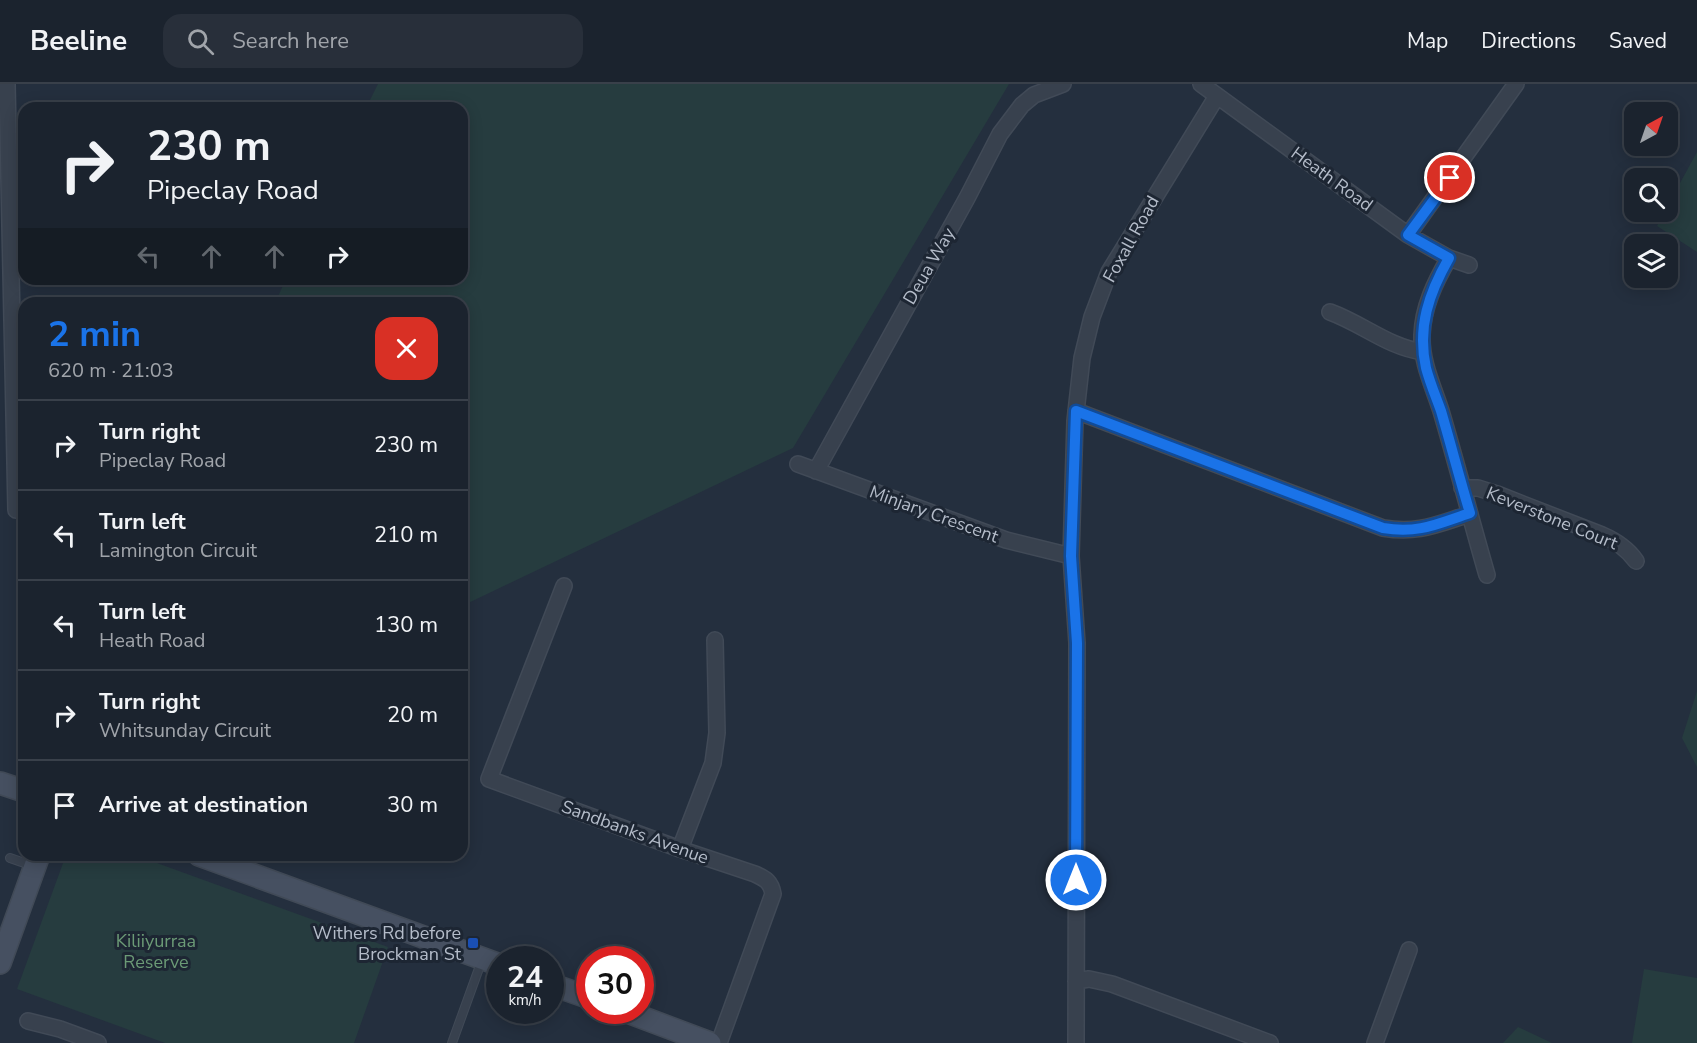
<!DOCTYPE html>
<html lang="en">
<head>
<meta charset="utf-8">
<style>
  body { margin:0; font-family:"Nunito Sans",sans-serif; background:#282f3a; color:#f1f3f6; height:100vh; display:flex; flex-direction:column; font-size:22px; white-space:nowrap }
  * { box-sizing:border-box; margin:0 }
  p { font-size:20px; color:#a0a4aa }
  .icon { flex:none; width:33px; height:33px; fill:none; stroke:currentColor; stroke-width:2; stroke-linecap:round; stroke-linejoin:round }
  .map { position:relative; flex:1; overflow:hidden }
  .side { position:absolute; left:18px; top:213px; width:450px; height:564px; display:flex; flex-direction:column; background:#1b232e; border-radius:18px; box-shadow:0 3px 15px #0003,0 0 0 2px #39404a }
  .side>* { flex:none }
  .guide { position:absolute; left:18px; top:18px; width:450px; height:183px; border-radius:18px; box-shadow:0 3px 15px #0003,0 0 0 2px #39404a; background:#1b232e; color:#f1f3f6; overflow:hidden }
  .needle { width:39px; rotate:40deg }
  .fabs { position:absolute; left:1624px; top:18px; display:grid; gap:12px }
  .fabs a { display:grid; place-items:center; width:54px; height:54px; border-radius:12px; background:#1b232e; box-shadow:0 3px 15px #0003,0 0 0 2px #39404a; font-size:30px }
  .speed { position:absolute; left:486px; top:862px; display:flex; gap:12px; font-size:30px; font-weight:700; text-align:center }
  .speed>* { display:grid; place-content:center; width:78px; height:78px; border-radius:50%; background:#1b232e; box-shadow:0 3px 15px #0003,0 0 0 2px #39404a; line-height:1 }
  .speed small { font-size:15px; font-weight:400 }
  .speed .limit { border:9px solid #d22; background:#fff; color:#111 }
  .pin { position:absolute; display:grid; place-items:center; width:51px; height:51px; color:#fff; margin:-26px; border:3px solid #fff; border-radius:50%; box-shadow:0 2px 6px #0007 }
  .me { position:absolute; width:66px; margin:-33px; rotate:0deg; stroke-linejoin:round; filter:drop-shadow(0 0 4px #0008) }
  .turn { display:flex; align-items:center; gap:21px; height:126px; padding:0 30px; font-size:27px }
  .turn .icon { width:78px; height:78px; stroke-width:2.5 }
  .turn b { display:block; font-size:42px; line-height:51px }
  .lanes { display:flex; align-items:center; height:57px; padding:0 30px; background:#0003; justify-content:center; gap:30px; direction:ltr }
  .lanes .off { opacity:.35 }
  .round { display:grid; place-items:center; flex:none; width:63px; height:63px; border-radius:18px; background:#282f3a }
  .overview { display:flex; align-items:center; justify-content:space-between; height:102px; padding:0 30px }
  h1 { font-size:36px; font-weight:700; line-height:45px; color:#1a73e8 }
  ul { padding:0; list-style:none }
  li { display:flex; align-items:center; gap:18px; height:90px; padding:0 30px; border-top:2px solid #39404a }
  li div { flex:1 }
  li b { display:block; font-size:22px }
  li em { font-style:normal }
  header { display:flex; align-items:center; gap:36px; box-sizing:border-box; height:84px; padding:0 30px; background:#1b232e; border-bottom:2px solid #39404a }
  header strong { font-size:28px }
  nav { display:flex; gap:33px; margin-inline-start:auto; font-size:21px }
  .search { width:420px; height:54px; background:#282f3a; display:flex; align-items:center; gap:15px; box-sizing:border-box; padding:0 21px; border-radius:18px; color:#a0a4aa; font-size:22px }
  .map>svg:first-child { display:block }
  .green { fill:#263c3f }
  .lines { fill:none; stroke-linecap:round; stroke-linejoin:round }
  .lane-casing { stroke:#414a57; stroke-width:10 }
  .street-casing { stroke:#414a57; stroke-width:18 }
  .secondary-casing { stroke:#414a57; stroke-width:24 }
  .lane { stroke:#38414e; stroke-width:8 }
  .street { stroke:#38414e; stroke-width:15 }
  .secondary { stroke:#465061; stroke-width:21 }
  .route-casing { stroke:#114b97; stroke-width:15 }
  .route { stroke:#1a73e8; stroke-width:10 }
  .transit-dot { fill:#1a4fb4; stroke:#1d2633; stroke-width:2 }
  .labels { text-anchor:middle; stroke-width:6; stroke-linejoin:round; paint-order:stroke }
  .street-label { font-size:18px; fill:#b4bcc9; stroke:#1d2633 }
  .poi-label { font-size:18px; fill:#b4bcc9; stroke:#1d2633; text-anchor:end }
  .park-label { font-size:18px; fill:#6b9a76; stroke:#1d2633 }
</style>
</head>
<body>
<header>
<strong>Beeline</strong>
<div class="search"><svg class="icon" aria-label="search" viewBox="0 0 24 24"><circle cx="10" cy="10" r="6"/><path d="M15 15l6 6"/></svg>Search here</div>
<nav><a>Map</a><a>Directions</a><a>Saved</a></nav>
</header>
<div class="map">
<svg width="1697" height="959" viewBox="0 0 1697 959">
  <rect width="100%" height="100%" fill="#242f3e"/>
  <!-- green -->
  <path class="green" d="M378 0H1009L793 364 462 522V219H275L286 195H462V24H366Z
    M1697 68V168L1657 142 1664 128H1668V121Z
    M1697 607V683L1682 654Z
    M66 771H135L388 863 354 959H165L17 905Z
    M1644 885 1697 894V959H1632Z
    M1518 943 1552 959H1503Z"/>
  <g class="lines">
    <defs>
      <path id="lane" d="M10 774 33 782
        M452 959 482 876"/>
      <path id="street" d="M7 0 16 426
        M1201 0 1408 151 1449 174 1469 181
        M1408 151 1516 0
        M1449 174C1435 198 1423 223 1422 251 1421 278 1433 302 1441 327 1457 381 1471 436 1487 491
        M1330 228C1363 240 1388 263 1423 268
        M1076 327 1383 444C1419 450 1437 440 1470 430
        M798 380 1006 456 1071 472
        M816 387 967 114 1000 50 1022 21 1034 11 1063 0
        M1462 404H1478L1497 410 1602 451C1616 457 1627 464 1636 477
        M564 502 489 695 680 765 755 790C766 795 771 798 773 810L719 959
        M680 765 713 679 717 649 715 556
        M1076 897 1089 895 1112 900 1270 959
        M28 937 60 945 98 959
        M1076 959 1077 559 1071 472 1075 337 1082 274 1092 233 1109 188 1217 12
        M1375 959 1409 866"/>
      <path id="secondary" d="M0 699 24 707
        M199 771 500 881
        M0 879 39 771
        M550 900 590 914
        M625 927 710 959"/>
    </defs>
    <!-- lane casing -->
    <use href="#lane" class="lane-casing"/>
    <!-- street casing -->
    <use href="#street" class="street-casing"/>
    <!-- secondary casing -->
    <use href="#secondary" class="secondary-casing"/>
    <!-- lane -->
    <use href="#lane" class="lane"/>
    <!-- street -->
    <use href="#street" class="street"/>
    <!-- secondary -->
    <use href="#secondary" class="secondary"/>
  </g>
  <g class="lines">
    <defs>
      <path id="route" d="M1076 796 1077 559 1071 472 1076 327 1383 444C1418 450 1437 440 1470 429 1460 396 1451 361 1441 327 1436 313 1430 299 1426 284 1417 243 1429 209 1449 174L1408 151 1450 94"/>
    </defs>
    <!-- route casing -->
    <use href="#route" class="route-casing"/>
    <!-- route -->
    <use href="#route" class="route"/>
  </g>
  <!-- markers -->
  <rect class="transit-dot" x="467" y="853" width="12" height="12" rx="3"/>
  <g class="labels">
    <!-- street labels -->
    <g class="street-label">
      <text transform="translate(1332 95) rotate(36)" y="6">Heath Road</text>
      <text transform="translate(1131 155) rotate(-61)" y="6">Foxall Road</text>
      <text transform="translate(929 182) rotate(-60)" y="6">Deua Way</text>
      <text transform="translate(934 430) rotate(20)" y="6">Minjary Crescent</text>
      <text transform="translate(1552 434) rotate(22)" y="6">Keverstone Court</text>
      <text transform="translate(635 748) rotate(20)" y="6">Sandbanks Avenue</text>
    </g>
    <!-- poi labels -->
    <g class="poi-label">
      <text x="461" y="855">Withers Rd before<tspan x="461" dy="21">Brockman St</tspan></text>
    </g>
    <!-- park labels -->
    <g class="park-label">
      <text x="156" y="863">Kiliiyurraa<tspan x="156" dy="21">Reserve</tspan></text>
    </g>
  </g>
</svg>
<div class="fabs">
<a><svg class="needle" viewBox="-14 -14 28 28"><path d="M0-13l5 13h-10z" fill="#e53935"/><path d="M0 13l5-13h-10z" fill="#a0a4aa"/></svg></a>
<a><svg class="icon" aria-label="search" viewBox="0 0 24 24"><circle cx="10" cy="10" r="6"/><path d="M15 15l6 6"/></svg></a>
<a><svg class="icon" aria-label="layers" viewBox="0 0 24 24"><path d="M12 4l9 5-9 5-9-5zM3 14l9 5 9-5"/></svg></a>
</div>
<div class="speed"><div>24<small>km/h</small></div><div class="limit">30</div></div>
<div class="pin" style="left:1450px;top:94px;background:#d93025"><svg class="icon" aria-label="arrive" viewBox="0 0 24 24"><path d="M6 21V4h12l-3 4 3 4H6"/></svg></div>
<svg class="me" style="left:1076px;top:796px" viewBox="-20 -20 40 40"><circle r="17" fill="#1a73e8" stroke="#fff" stroke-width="3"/><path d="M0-11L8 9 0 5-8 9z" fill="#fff"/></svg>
<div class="guide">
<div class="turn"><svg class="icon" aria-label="right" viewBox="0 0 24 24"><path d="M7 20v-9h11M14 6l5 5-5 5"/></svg><div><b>230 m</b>Pipeclay Road</div></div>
<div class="lanes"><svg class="icon off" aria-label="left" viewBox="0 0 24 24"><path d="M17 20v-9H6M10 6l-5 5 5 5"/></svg><svg class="icon off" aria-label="ahead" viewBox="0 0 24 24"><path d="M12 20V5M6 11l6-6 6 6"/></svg><svg class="icon off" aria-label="ahead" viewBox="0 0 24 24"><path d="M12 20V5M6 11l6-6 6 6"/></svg><svg class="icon" aria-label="right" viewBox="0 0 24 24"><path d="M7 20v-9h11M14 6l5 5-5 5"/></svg></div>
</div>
<section class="side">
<div class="overview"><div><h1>2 min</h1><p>620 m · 21:03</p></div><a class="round" style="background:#d93025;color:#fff"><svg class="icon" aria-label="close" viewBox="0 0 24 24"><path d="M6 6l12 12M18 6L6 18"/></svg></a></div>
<ul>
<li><svg class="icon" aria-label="right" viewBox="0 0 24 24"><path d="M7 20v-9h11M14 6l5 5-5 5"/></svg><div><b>Turn right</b><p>Pipeclay Road</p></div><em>230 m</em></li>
<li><svg class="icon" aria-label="left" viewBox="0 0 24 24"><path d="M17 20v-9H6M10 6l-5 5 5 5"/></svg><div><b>Turn left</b><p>Lamington Circuit</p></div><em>210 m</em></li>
<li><svg class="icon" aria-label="left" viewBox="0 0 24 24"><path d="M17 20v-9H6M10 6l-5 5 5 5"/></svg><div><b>Turn left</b><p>Heath Road</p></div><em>130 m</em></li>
<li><svg class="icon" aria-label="right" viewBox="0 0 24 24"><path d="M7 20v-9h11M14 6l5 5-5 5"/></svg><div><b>Turn right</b><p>Whitsunday Circuit</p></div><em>20 m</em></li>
<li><svg class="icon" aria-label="arrive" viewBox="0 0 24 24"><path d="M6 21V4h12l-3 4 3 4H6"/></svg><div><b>Arrive at destination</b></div><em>30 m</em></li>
</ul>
</section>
</div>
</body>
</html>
